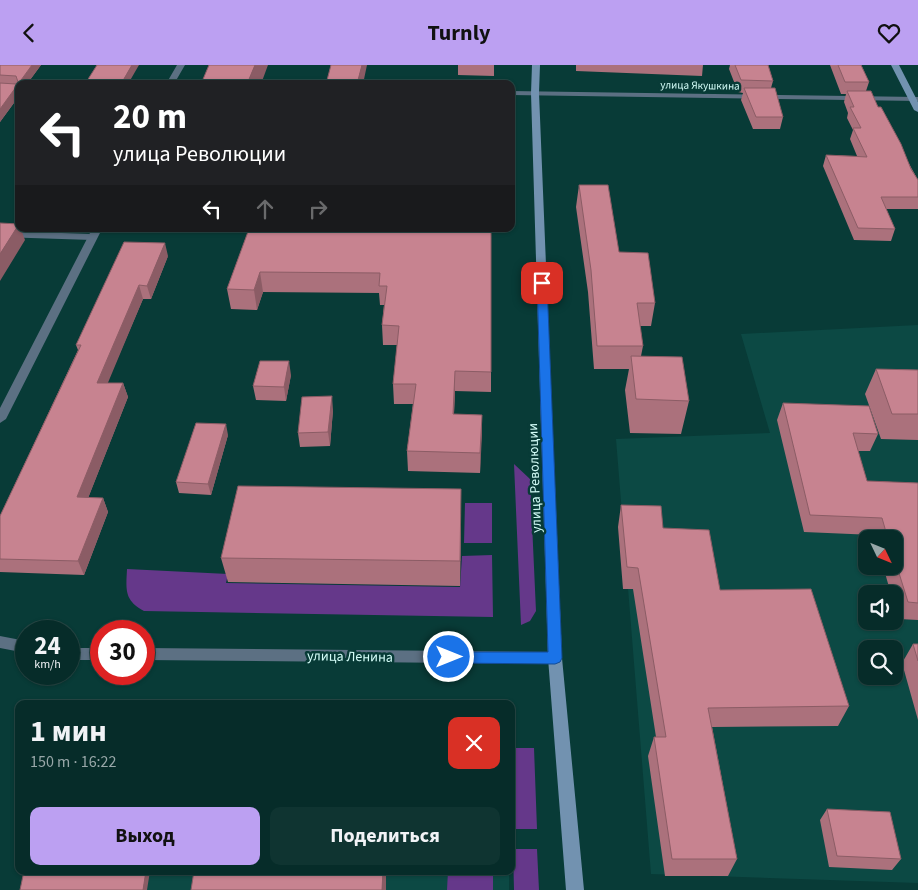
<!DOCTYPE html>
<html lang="ru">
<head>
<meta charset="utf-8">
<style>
  body { margin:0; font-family:"Source Sans 3",sans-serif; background:#0f3431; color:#f1f3f6; height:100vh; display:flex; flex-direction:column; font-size:19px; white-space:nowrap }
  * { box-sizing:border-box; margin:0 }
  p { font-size:16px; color:#98a7a8 }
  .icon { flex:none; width:28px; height:28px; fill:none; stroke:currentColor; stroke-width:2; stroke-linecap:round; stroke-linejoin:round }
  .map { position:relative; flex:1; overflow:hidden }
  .panel { position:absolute; left:15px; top:635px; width:500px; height:175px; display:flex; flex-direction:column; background:#062c29; border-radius:10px; box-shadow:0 1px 4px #0004,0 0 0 1px #274846 }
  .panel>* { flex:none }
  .guide { position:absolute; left:15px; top:15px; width:500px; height:152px; border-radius:10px; box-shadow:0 1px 4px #0004,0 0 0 1px #274846; background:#202124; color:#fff; overflow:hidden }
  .needle { width:32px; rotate:133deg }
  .buttons { position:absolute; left:858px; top:465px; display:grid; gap:10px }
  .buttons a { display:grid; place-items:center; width:45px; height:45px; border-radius:10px; background:#062c29; box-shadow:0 1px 4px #0004,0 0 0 1px #274846; font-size:25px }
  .speed { position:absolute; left:15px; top:555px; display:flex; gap:10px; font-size:25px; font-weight:700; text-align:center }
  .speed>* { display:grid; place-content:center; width:65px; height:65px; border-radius:50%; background:#062c29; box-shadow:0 1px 4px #0004,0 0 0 1px #274846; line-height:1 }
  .speed small { font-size:12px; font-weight:400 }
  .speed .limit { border:8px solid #d22; background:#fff; color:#111 }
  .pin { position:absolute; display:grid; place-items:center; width:42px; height:42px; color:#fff; margin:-21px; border-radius:10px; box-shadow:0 2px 8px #0006 }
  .me { position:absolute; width:55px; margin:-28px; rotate:90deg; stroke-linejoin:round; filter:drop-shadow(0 0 4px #0008) }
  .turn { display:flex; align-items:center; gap:18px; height:105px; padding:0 15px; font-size:22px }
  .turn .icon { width:65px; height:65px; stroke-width:2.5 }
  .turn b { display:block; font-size:35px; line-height:42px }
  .lanes { display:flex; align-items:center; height:48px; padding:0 15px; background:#0003; justify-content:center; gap:25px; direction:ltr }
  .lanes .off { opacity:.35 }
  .round { display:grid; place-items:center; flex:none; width:52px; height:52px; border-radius:10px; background:#0f3431 }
  .overview { display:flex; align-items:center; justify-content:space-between; height:85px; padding:0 15px }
  h1 { font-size:30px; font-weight:700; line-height:38px }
  .primary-button { display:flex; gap:10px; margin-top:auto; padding:10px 15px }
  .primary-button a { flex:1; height:58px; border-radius:10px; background:#bca0f2; color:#111; font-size:20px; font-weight:700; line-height:58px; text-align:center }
  .primary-button a+a { background:#0f3431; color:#f1f3f6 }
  header { display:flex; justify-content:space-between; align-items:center; height:65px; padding:0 15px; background:#bca0f2; color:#111; font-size:22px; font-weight:700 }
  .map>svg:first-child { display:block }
  .built { fill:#0c4944; fill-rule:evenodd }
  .green { fill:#65388a }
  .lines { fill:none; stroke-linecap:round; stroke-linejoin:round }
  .lane { fill:#5c7083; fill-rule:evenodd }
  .street { fill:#5c7083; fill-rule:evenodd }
  .secondary { fill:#7292b0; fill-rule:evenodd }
  .wall { fill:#ab717c }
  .shaded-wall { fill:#8b5c65 }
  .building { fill:#c78390; stroke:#8b5c65 }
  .route { fill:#1a73e8; stroke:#114b97 }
  .labels { text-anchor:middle; stroke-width:5; stroke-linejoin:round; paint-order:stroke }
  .far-street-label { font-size:11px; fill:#d4fdf8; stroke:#083b37 }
  .street-label { font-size:14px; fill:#d4fdf8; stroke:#083b37 }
</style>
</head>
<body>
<header><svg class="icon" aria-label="back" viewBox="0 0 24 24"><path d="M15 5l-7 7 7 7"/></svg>Turnly<svg class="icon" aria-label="heart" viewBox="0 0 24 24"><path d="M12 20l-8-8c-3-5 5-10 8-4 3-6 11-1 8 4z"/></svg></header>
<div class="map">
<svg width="918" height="825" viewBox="0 0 918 825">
  <rect width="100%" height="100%" fill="#083b37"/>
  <!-- built -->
  <path class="built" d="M918 260V818L651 809 616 374 770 368 741 269ZM866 474H894V501H866ZM866 529H894V556H866ZM866 584H894V611H866Z
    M27 806H509V825H23Z"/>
  <!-- green -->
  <path class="green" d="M514 399 530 414 536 546 530 556 521 560Z
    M465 438H492V478H464Z
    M492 490 493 552 144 546C124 535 126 525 127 504L228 509 226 518 460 522 462 491Z
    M511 683H534L537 764H511Z
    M513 784H537L539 825H514Z
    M448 806H493V825H447Z"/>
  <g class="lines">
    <!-- lane -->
    <path class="lane" d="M0 166 92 169 97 172 92 175 0 172Z"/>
    <!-- street -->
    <path class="street" d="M177 0H185L174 19H166Z
      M511 26 918 32V36L511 30Z
      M92 164H102L6 354 0 358V343Z
      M0 571 26 576V588L0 583Z
      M69 583H101V595H69Z
      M144 583 555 587 560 589 562 593 560 597 555 599 144 595Z"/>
    <!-- secondary -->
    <path class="secondary" d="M532 0H540L539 28 562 593 584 825H566L548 593 531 28Z
      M891 0H899L918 37V47L914 45Z"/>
  </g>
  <!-- wall -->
  <path class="wall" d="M0 0H41L27 19H19V31L0 57Z
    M458 0H494V11L458 10Z
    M576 0H703L702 11 576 6Z
    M730 0H768L773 16 771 23 783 52 780 64H753L741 35 743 28 738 27 729 4Z
    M830 0H861L869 17 866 26 878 42 918 115V144H886L895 164 891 176 854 175 823 101 826 90 857 91 850 74 853 65 847 53 848 48 844 37 846 29H841Z
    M579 120 619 187 655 238 651 261H640L643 281 641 291 689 336 681 369 630 368 625 325 629 304H594L588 227 576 142Z
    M249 164H491V327L455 326 454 349 482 350 480 408 408 406 407 386 413 339H394L393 319 397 280H383L382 260 384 240H380L379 228 263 227 257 245 231 244 227 224Z
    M168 191 151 234H143L107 318H123L128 332 88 433H103L108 447 84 510 0 507V451L78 285 76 280Z
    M876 304 918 305V375L881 374 865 329Z
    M291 310 286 336 256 335 253 321Z
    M783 338 878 369 870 386H858L867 416 918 418V555L899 554 894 537V529H891L883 501H894V474H875L874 470 804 467 777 355Z
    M333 345 330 381 300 382 298 368Z
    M228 370 211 430 179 428 176 417Z
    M621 440 663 463 720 525 849 641 838 661 712 662 737 794 728 811H665L648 691 654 672H656L633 524H623L618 462Z
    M461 449 460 521 228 517 221 493Z
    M913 579H918V655L902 598Z
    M827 744 901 794 892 805 829 802 820 755Z"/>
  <!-- shaded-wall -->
  <path class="shaded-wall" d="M32 0H41L27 19H19V31L0 57V44Z
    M132 0H139L128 19H121Z
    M255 0H268L261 19H247Z
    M362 0H367L363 19H357Z
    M19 159V164H21L25 175 0 216V189Z
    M165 178 168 191 151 234 147 221Z
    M260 207 263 227 257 245 254 225Z
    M139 220 143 234 102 332 97 318Z
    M289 296 291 310 286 336 284 322Z
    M455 306V326L453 369V349Z
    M123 318 128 332 83 446 77 432Z
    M332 331 333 345 330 381 328 367Z
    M482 350V370L480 408V388Z
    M226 359 228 370 211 430 208 419Z
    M461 424V449L460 521V496Z
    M103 433 108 447 84 510 78 496Z
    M146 806H150L147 825H143Z
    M383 806H386V825H382Z"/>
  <!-- building -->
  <path class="building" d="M0 0H32L0 44V18L16 19 18 17 16 11 0 10Z
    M97 0H132L121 19H85Z
    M209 0H255L247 19H201Z
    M331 0H362L357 19H326Z
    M735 0H768L773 16 741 15Z
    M838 0H861L869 17H845Z
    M744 23H775L783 52H756Z
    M847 26H871L878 42H881L901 79 911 104 918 115V132H881L895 164 858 163 826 90 867 92 853 63H861L850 42H854Z
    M579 120H608L619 187 648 188 655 238H637L643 281H597L591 205Z
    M0 158 19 159 0 189Z
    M249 164H491V307L455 306 453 349 482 350 480 388 407 386 416 319H393L399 261 382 260 387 221H379L380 208 260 207 254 225 227 224Z
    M124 177 165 178 147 221 139 220 97 318H123L77 432 103 433 78 496 0 494V451L81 280H76Z
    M631 291 682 292 689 336 636 334Z
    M260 296H289L284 322 253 321Z
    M876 304 918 305V349H892Z
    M332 331 328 367 298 368 302 332Z
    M783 338 869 341 878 369 853 368 867 416 918 418V538L908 537 894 492V474H888L882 453 810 450Z
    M196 358 226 359 208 419 176 417Z
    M238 421 461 424 460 496 221 493Z
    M621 440 661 441 663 463 709 465 720 525 811 524 849 641 708 643 737 794H672L654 672H666L638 503 627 502Z
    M913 579H918V596Z
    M827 744 890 747 901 794 837 791Z
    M24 806H146L143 825H20Z
    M194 806H383L382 825H191Z"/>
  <!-- route -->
  <path class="route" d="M542 215 547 218 562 593 560 597 555 599 449 598 445 596 443 592 445 588 449 587H548L537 218Z"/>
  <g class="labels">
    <!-- far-street labels -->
    <g class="far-street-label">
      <text transform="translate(700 20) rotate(1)" y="4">улица Якушкина</text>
    </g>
    <!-- street labels -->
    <g class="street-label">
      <text transform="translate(534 413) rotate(-92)" y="5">улица Революции</text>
      <text transform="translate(350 591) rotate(1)" y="5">улица Ленина</text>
    </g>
  </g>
</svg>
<div class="buttons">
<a><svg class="needle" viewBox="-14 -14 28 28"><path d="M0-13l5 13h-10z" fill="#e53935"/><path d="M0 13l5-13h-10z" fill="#98a7a8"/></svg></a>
<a><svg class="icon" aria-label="sound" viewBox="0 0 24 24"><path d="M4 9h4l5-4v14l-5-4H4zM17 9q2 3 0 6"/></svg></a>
<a><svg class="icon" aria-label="search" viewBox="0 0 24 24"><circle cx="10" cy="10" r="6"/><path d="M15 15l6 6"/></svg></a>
</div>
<div class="speed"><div>24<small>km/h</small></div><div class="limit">30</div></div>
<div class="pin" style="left:542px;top:218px;background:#d93025"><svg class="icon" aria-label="arrive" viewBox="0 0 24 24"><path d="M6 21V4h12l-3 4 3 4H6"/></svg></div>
<svg class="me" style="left:449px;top:592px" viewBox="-20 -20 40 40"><circle r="17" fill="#1a73e8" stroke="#fff" stroke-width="3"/><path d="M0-11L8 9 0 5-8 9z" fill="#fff"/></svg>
<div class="guide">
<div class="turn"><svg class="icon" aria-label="left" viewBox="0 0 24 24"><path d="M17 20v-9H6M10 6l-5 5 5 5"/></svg><div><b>20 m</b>улица Революции</div></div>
<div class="lanes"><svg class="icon" aria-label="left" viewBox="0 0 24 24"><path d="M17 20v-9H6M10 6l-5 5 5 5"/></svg><svg class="icon off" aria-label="ahead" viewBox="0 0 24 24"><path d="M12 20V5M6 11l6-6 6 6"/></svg><svg class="icon off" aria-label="right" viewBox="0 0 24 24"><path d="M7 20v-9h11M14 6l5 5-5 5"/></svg></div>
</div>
<section class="panel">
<div class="overview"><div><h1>1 мин</h1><p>150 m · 16:22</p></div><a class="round" style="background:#d93025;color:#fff"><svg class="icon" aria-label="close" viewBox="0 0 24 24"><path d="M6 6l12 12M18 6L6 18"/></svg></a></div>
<div class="primary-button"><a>Выход</a><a>Поделиться</a></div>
</section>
</div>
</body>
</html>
